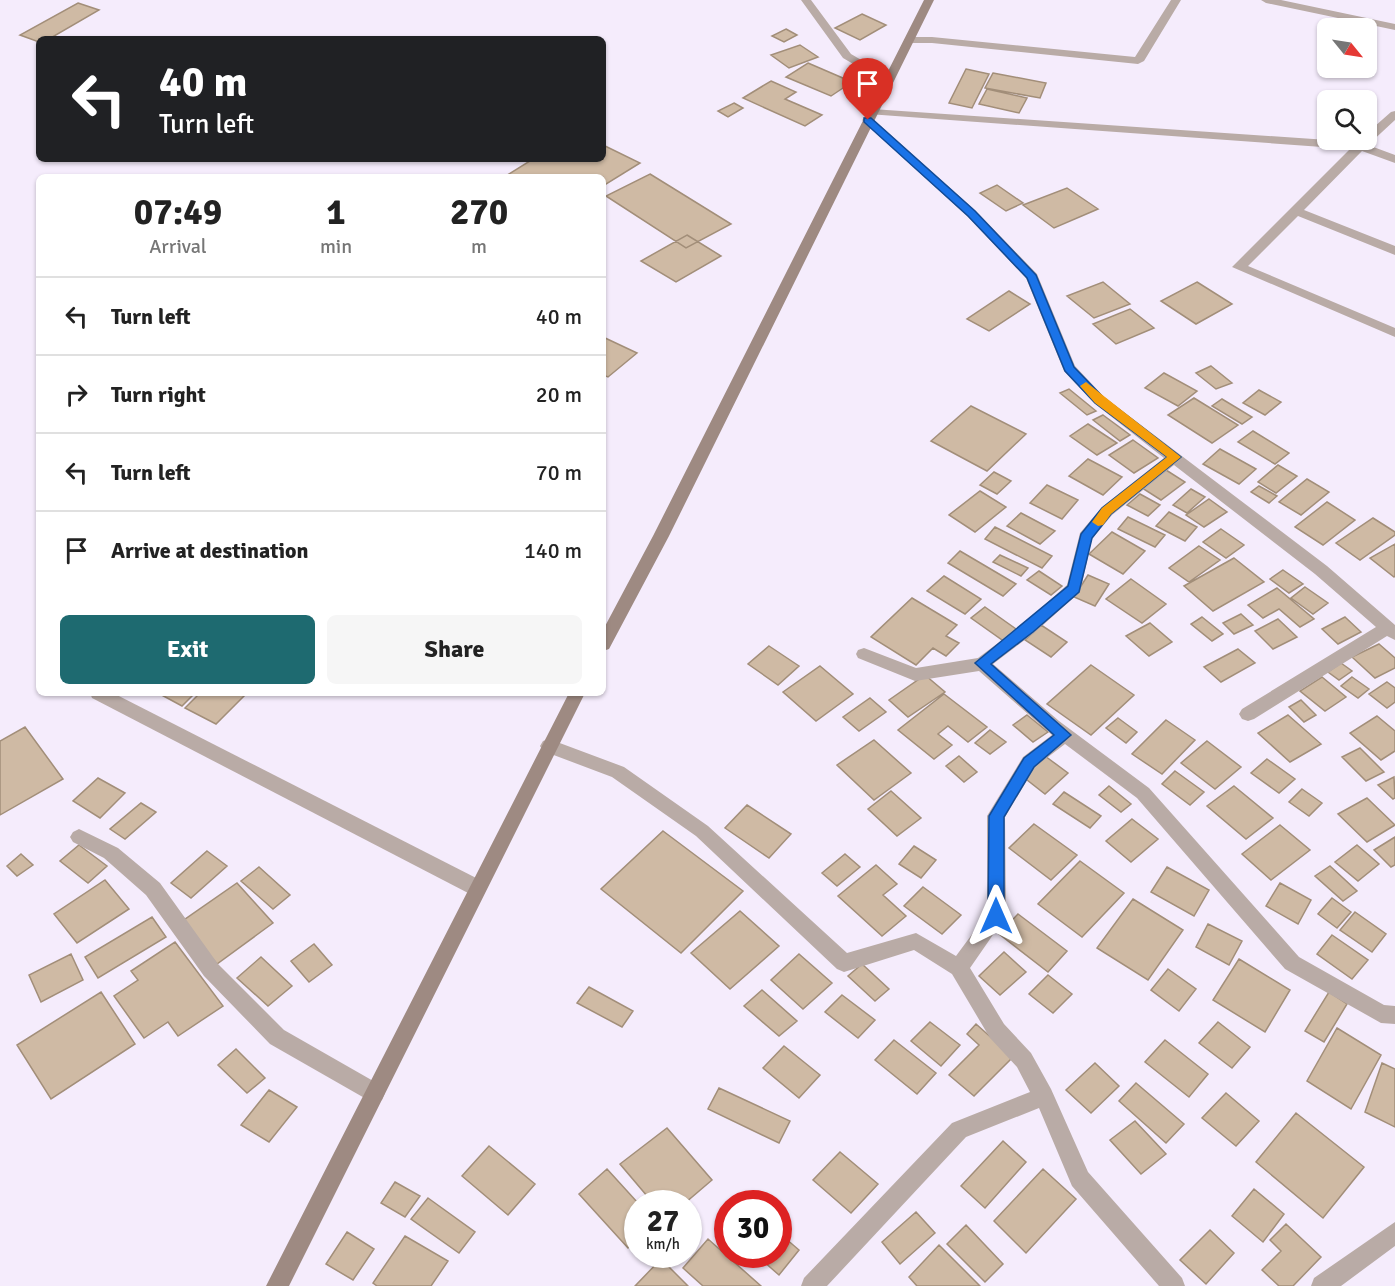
<!DOCTYPE html>
<html lang="en">
<head>
<meta charset="utf-8">
<style>
  body { margin:0; font-family:Signika,sans-serif; background:#f6f6f6; color:#222; height:100vh; display:flex; flex-direction:column; font-size:22px; white-space:nowrap }
  * { box-sizing:border-box; margin:0 }
  p { font-size:20px; color:#767676 }
  .icon { flex:none; width:33px; height:33px; fill:none; stroke:currentColor; stroke-width:2; stroke-linecap:round; stroke-linejoin:round }
  .map { position:relative; flex:1; overflow:hidden }
  .drawer { position:absolute; left:36px; top:174px; width:570px; height:522px; display:flex; flex-direction:column; background:#fff; border-radius:9px; box-shadow:0 2px 4px #0004 }
  .drawer>* { flex:none }
  .guide { position:absolute; left:36px; top:36px; width:570px; height:126px; border-radius:9px; box-shadow:0 2px 4px #0004; background:#202124; color:#fff; overflow:hidden }
  .needle { width:39px; rotate:120deg }
  .buttons { position:absolute; left:1317px; top:18px; display:grid; gap:12px }
  .buttons a { display:grid; place-items:center; width:60px; height:60px; border-radius:9px; background:#fff; box-shadow:0 2px 4px #0004; font-size:30px }
  .speed { position:absolute; left:624px; top:1190px; display:flex; gap:12px; font-size:30px; font-weight:700; text-align:center }
  .speed>* { display:grid; place-content:center; width:78px; height:78px; border-radius:50%; background:#fff; box-shadow:0 2px 4px #0004; line-height:1 }
  .speed small { font-size:15px; font-weight:400 }
  .speed .limit { border:9px solid #d22; background:#fff; color:#111 }
  .pin { position:absolute; display:grid; place-items:center; width:51px; height:51px; color:#fff; margin:-62px -26px; border-radius:50% 50% 50% 0; rotate:-45deg; box-shadow:0 0 6px #0007 }
  .pin .icon { rotate:45deg }
  .me { position:absolute; width:66px; margin:-33px; rotate:0deg; stroke-linejoin:round; filter:drop-shadow(0 0 4px #0008) }
  .turn { display:flex; align-items:center; gap:21px; height:126px; padding:0 24px; font-size:27px }
  .turn .icon { width:78px; height:78px; stroke-width:2.5 }
  .turn b { display:block; font-size:42px; line-height:51px }
  .eta { display:flex; justify-content:space-evenly; align-items:center; height:102px; text-align:center }
  .eta b { font-size:36px; font-weight:800; line-height:42px }
  .action { display:flex; gap:12px; margin-top:auto; padding:12px 24px }
  .action a { flex:1; height:69px; border-radius:9px; background:#1e6a70; color:#fff; font-size:24px; font-weight:800; line-height:69px; text-align:center }
  .action a+a { background:#f6f6f6; color:#222 }
  ul { padding:0; list-style:none }
  li { display:flex; align-items:center; gap:18px; height:78px; padding:0 24px; border-top:2px solid #e0e0e0 }
  li div { flex:1 }
  li b { display:block; font-size:22px }
  li em { font-style:normal }
  .map>svg:first-child { display:block }
  .building { fill:#cfbaa4; stroke:#a28e79; stroke-width:1.5 }
  .lines { fill:none; stroke-linecap:round; stroke-linejoin:round }
  .service { fill:#b9aba6; fill-rule:evenodd }
  .minor { fill:#b9aba6; fill-rule:evenodd }
  .secondary { fill:#9e8a82; fill-rule:evenodd }
  .route { fill:#1a73e8; stroke:#114b97; stroke-width:1.5 }
  .slow { fill:#f59e0b }
</style>
</head>
<body>
<div class="map">
<svg width="1395" height="1286" viewBox="0 0 1395 1286">
  <rect width="100%" height="100%" fill="#f5ecfc"/>
  <!-- building -->
  <path class="building" d="M78 3 99 10 49 39H39V42L20 35Z
    M862 14 886 25 860 40 835 28Z
    M786 29 797 35 784 42 772 36Z
    M800 45 818 57 789 68 771 55Z
    M808 63 852 82 831 96 786 77Z
    M966 69 989 74 972 108 949 103Z
    M993 73 1046 83 1040 98 985 88Z
    M771 81 796 92 785 99 822 115 805 126 743 98Z
    M987 89 1027 98 1019 113 979 104Z
    M734 103 743 108 728 117 718 111Z
    M603 145 640 163 603 186V177H504L533 159H603Z
    M650 174 731 224 686 248 606 196Z
    M997 185 1023 203 1006 211 980 193Z
    M1067 188 1098 209 1054 228 1023 205Z
    M687 235 721 256 676 282 641 261Z
    M1103 282 1130 304 1094 318 1067 296Z
    M1197 282 1232 304 1196 324 1161 301Z
    M1009 291 1030 304 989 331 967 319Z
    M1130 309 1154 328 1116 344 1093 324Z
    M603 337 637 353 608 377 603 375Z
    M1211 366 1232 383 1216 389 1196 373Z
    M1164 373 1197 391 1178 406 1145 388Z
    M1069 389 1096 411 1087 415 1060 393Z
    M1259 390 1281 402 1265 415 1243 403Z
    M1194 398 1238 425 1212 443 1168 415Z
    M1222 399 1252 417 1242 424 1212 406Z
    M971 406 1026 434 987 471 931 441Z
    M1103 415 1130 435 1120 441 1093 420Z
    M1088 424 1117 443 1097 455 1070 436Z
    M1253 431 1289 453 1275 464 1238 442Z
    M1133 440 1158 458 1134 473 1109 455Z
    M1220 449 1256 469 1239 484 1203 464Z
    M1088 459 1122 477 1103 495 1069 476Z
    M1278 465 1297 476 1276 493 1258 482Z
    M1166 470 1185 482 1161 500 1142 488Z
    M994 472 1011 481 997 494 980 485Z
    M1307 479 1329 492 1301 515 1279 502Z
    M1047 485 1078 500 1062 519 1030 503Z
    M1259 486 1277 496 1269 503 1251 492Z
    M1191 489 1205 497 1187 513 1173 505Z
    M980 491 1006 507 975 532 949 515Z
    M1140 494 1160 505 1148 516 1127 505Z
    M1209 499 1227 512 1204 527 1186 515Z
    M1327 502 1355 520 1323 545 1295 527Z
    M1169 512 1197 527 1185 541 1156 526Z
    M1021 513 1055 531 1040 544 1007 526Z
    M1128 517 1165 535 1155 547 1118 529Z
    M1373 518 1395 532V535L1360 560 1336 543Z
    M995 527 1052 556 1042 568 985 539Z
    M1221 529 1244 545 1226 558 1203 542Z
    M1112 532 1145 551 1123 574 1089 554Z
    M1395 544V576L1394 577 1370 558Z
    M1199 546 1220 560 1189 582 1169 568Z
    M960 551 1016 584 1003 596 948 563Z
    M1000 555 1028 568 1021 576 993 562Z
    M1234 558 1264 582 1213 611 1184 586Z
    M1283 570 1303 584 1289 593 1270 579Z
    M1039 571 1062 586 1051 595 1027 580Z
    M1088 575 1109 584 1095 606 1074 597Z
    M944 576 981 599 965 614 927 591Z
    M1131 579 1166 604 1142 623 1106 599Z
    M1305 587 1328 603 1313 614 1291 598Z
    M1277 588 1314 619 1300 627 1279 609 1263 618 1248 605Z
    M912 598 957 625 946 636 959 643 946 656 933 648 916 665 871 637Z
    M985 607 1019 631 1005 642 971 618Z
    M1241 614 1253 625 1234 634 1223 623Z
    M1202 617 1223 634 1212 641 1191 624Z
    M1345 617 1361 632 1338 644 1322 629Z
    M1278 619 1297 637 1273 649 1255 631Z
    M1150 623 1172 642 1149 656 1126 636Z
    M1041 625 1067 642 1051 657 1025 640Z
    M1379 644 1395 658V668L1375 678 1352 657Z
    M769 646 799 666 778 685 748 664Z
    M1238 649 1255 663 1221 682 1204 667Z
    M1341 663 1352 671 1339 680 1328 672Z
    M1091 665 1134 695 1091 735 1047 704Z
    M820 666 853 694 816 721 783 692Z
    M925 675 945 692 908 717 889 700Z
    M1322 677 1346 697 1325 711 1300 691Z
    M1352 677 1369 689 1358 698 1341 686Z
    M1387 682 1395 688V702L1387 708 1369 694Z
    M158 693H195L182 706Z
    M200 693H247L216 724 185 708Z
    M944 694 987 727 968 742 948 726 938 734 952 745 934 759 898 730Z
    M870 698 886 712 859 731 843 717Z
    M1301 700 1316 715 1304 722 1289 707Z
    M1027 715 1048 732 1033 742 1013 725Z
    M1288 715 1321 744 1290 762 1258 733Z
    M1377 716 1395 731V751L1381 760 1350 733Z
    M1118 718 1137 732 1126 743 1106 728Z
    M1166 720 1195 740 1162 774 1132 754Z
    M25 727 63 779 0 815V741Z
    M990 730 1006 742 990 754 975 743Z
    M874 740 911 773 874 800 837 765Z
    M1207 741 1241 767 1215 789 1181 763Z
    M1360 748 1384 772 1366 781 1342 757Z
    M959 756 977 772 964 782 946 766Z
    M1045 756 1068 773 1045 794 1022 776Z
    M1267 759 1295 779 1279 793 1251 773Z
    M1175 771 1204 792 1190 805 1162 784Z
    M1394 777 1395 798 1393 799 1378 785Z
    M98 778 125 793 100 818 73 801Z
    M1109 786 1131 804 1121 812 1099 795Z
    M1234 786 1273 818 1246 839 1207 806Z
    M1302 789 1322 803 1309 816 1289 802Z
    M891 791 921 818 897 836 868 809Z
    M1064 792 1101 816 1090 828 1053 804Z
    M1367 798 1395 825 1367 842 1338 814Z
    M141 803 156 812 125 839 110 829Z
    M747 805 791 834 769 858 725 828Z
    M1132 819 1158 839 1131 862 1106 841Z
    M1034 824 1077 855 1051 880 1009 848Z
    M1280 825 1310 850 1271 880 1242 854Z
    M663 831 743 891 681 953 601 889Z
    M1395 837V865L1391 867 1374 850Z
    M79 845 107 866 88 883 60 861Z
    M1357 845 1379 864 1358 881 1335 862Z
    M914 846 936 860 921 878 899 864Z
    M207 851 227 866 191 898 171 883Z
    M21 854 33 865 17 876 7 866Z
    M845 854 860 867 837 886 822 873Z
    M1080 861 1124 893 1082 937 1038 904Z
    M876 865 897 884 883 895 906 916 882 936 838 896Z
    M1330 866 1357 891 1343 901 1315 876Z
    M259 867 290 895 273 909 241 881Z
    M1167 867 1209 890 1194 916 1151 892Z
    M105 880 129 909 77 943 54 914Z
    M237 883 273 923 217 964 181 922Z
    M1280 883 1311 900 1298 924 1266 906Z
    M923 887 961 915 942 934 904 906Z
    M1332 898 1351 912 1337 928 1318 914Z
    M1133 899 1183 930 1148 980 1097 948Z
    M740 911 779 946 730 989 691 953Z
    M1355 912 1386 934 1372 952 1340 930Z
    M1018 914 1067 951 1048 972 999 934Z
    M152 917 166 937 98 978 85 957Z
    M1208 924 1242 941 1229 965 1196 947Z
    M1332 935 1368 960 1352 979 1317 954Z
    M175 942 223 1006 178 1036 168 1022 144 1038 114 996 138 980 131 971Z
    M314 944 332 965 309 982 291 961Z
    M1004 952 1026 972 1000 995 979 976Z
    M71 954 83 980 41 1002 29 975Z
    M799 954 832 983 803 1009 771 980Z
    M261 957 292 986 268 1006 237 978Z
    M1239 959 1290 990 1265 1032 1213 1000Z
    M862 964 889 989 875 1001 848 976Z
    M1168 969 1196 989 1179 1011 1151 990Z
    M1048 975 1072 994 1053 1013 1029 994Z
    M589 987 633 1011 622 1027 577 1003Z
    M762 990 797 1021 779 1036 744 1006Z
    M101 992 135 1044 51 1099 17 1045Z
    M1329 992 1347 1004 1324 1042 1305 1031Z
    M842 995 875 1020 858 1038 825 1012Z
    M930 1022 960 1045 941 1066 911 1041Z
    M1218 1022 1250 1047 1232 1068 1199 1043Z
    M976 1024 1013 1057 974 1096 949 1075 979 1045 967 1034Z
    M1337 1028 1381 1055 1351 1109 1307 1081Z
    M894 1040 936 1073 917 1094 875 1060Z
    M1165 1040 1208 1074 1189 1097 1145 1062Z
    M784 1046 820 1075 799 1098 763 1068Z
    M236 1049 265 1078 247 1093 218 1065Z
    M1095 1063 1119 1086 1091 1113 1066 1090Z
    M1382 1063 1395 1069V1127L1365 1112Z
    M1136 1083 1184 1124 1166 1143 1119 1101Z
    M719 1088 790 1121 779 1143 708 1109Z
    M269 1090 297 1107 269 1142 241 1125Z
    M1226 1093 1259 1121 1236 1146 1202 1118Z
    M1296 1113 1364 1167 1323 1218 1256 1162Z
    M1135 1121 1166 1154 1141 1174 1110 1140Z
    M667 1128 712 1180 685 1203H653L620 1164Z
    M1003 1141 1026 1162 985 1208 961 1186Z
    M489 1146 535 1184 508 1215 462 1176Z
    M840 1152 878 1184 851 1213 813 1180Z
    M607 1169 638 1203V1239L628 1248 579 1194Z
    M1043 1169 1076 1199 1026 1253 994 1221Z
    M395 1182 420 1196 405 1217 381 1203Z
    M1254 1189 1284 1214 1263 1242 1232 1216Z
    M428 1198 475 1232 459 1253 411 1219Z
    M916 1212 935 1233 900 1264 882 1242Z
    M1286 1224 1321 1257 1293 1286H1279L1262 1270 1281 1251 1270 1240Z
    M966 1225 1003 1264 985 1282 947 1244Z
    M1210 1230 1234 1253 1206 1284 1180 1260Z
    M347 1232 374 1249 353 1280 326 1264Z
    M778 1232 799 1250 779 1275 755 1254H778Z
    M405 1236 448 1261 431 1286H377L373 1283Z
    M708 1239 761 1286H703L683 1268Z
    M939 1245 980 1286H917L909 1277Z
    M661 1259 688 1286H635Z"/>
  <g class="lines">
    <!-- service -->
    <path class="service" d="M90 693H113L484 882 486 888 484 894 477 896 470 894 92 698Z"/>
    <!-- minor -->
    <path class="minor" d="M801 0H811L851 54 892 78V82H884L843 58Z
      M1171 0H1181L1144 61 1138 64 932 43H909L904 40 909 37H932L1135 57Z
      M1261 0H1281L1395 24V30L1266 3Z
      M872 109 1357 142 1366 140V134L1391 112 1395 111V120L1368 145 1395 155V163L1362 151 1304 210 1395 246V255L1298 216 1248 266 1395 328V337L1232 267 1350 149 868 114V110Z
      M868 116 872 118 976 211 1037 274 1075 366 1104 397 1327 566 1395 625V640L1387 636 1254 719 1248 721 1242 719 1239 714 1242 709 1376 627 1315 574 1174 465 1112 515 1092 539 1080 592 1034 633 993 664 1059 721 1149 788 1299 957 1384 1005 1395 1006V1024L1381 1023 1285 969 1137 798 1065 744 1035 767 1005 817 1006 916 970 968 1004 1024 1031 1053 1051 1089 1088 1172 1182 1278 1185 1286H1159L1072 1186 1039 1108 966 1137 827 1286H801L804 1278 952 1123 1030 1092 1017 1067 990 1038 952 974 914 950 844 972 837 969 696 836 612 777 543 751 540 746 543 741 549 739 624 767 708 826 847 953 916 933 956 956 987 914V816L1023 757 1052 735 979 671 915 681 858 658 856 654 858 650 864 648 916 668 978 658 1022 625 1067 585 1080 533 1102 507 1164 458 1094 403 1064 371 1026 278 968 217 864 122 862 120Z
      M79 829 118 848 160 883 218 964 284 1030 382 1086 385 1093 382 1100 375 1103 368 1100 270 1044 204 976 146 895 104 858 73 842 70 837 73 832Z
      M1395 1222V1246L1341 1286H1311L1314 1278Z"/>
    <!-- secondary -->
    <path class="secondary" d="M924 0H934L669 536 609 649 603 651V630L653 536Z
      M569 693H585L289 1286H266Z"/>
  </g>
  <!-- route -->
  <path class="route" d="M864 118H871L975 211 1036 275 1074 367 1103 397 1181 457 1111 514 1092 538 1079 592 1033 632 991 664 1071 735 1034 767 1004 817V916L1002 920 996 922 991 920 988 916 989 816 1024 758 1054 735 975 663 1068 586 1081 534 1102 508 1167 457 1095 403 1065 371 1027 278 968 216 864 122Z"/>
  <!-- slow -->
  <path class="slow" d="M1086 382 1181 457 1111 514 1103 525 1098 526 1092 522 1102 508 1167 457 1095 403 1080 386Z"/>
</svg>
<div class="buttons">
<a><svg class="needle" viewBox="-14 -14 28 28"><path d="M0-13l5 13h-10z" fill="#e53935"/><path d="M0 13l5-13h-10z" fill="#767676"/></svg></a>
<a><svg class="icon" aria-label="search" viewBox="0 0 24 24"><circle cx="10" cy="10" r="6"/><path d="M15 15l6 6"/></svg></a>
</div>
<div class="speed"><div>27<small>km/h</small></div><div class="limit">30</div></div>
<div class="pin" style="left:868px;top:120px;background:#d93025"><svg class="icon" aria-label="arrive" viewBox="0 0 24 24"><path d="M6 21V4h12l-3 4 3 4H6"/></svg></div>
<svg class="me" style="left:996px;top:916px" viewBox="-20 -20 40 40"><path d="M0-17L14 15 0 8-14 15z" fill="#1a73e8" stroke="#fff" stroke-width="4"/></svg>
<div class="guide">
<div class="turn"><svg class="icon" aria-label="left" viewBox="0 0 24 24"><path d="M17 20v-9H6M10 6l-5 5 5 5"/></svg><div><b>40 m</b>Turn left</div></div>
</div>
<section class="drawer">
<div class="eta">
<div><b>07:49</b><p>Arrival</p></div>
<div><b>1</b><p>min</p></div>
<div><b>270</b><p>m</p></div>
</div>
<ul>
<li><svg class="icon" aria-label="left" viewBox="0 0 24 24"><path d="M17 20v-9H6M10 6l-5 5 5 5"/></svg><div><b>Turn left</b></div><em>40 m</em></li>
<li><svg class="icon" aria-label="right" viewBox="0 0 24 24"><path d="M7 20v-9h11M14 6l5 5-5 5"/></svg><div><b>Turn right</b></div><em>20 m</em></li>
<li><svg class="icon" aria-label="left" viewBox="0 0 24 24"><path d="M17 20v-9H6M10 6l-5 5 5 5"/></svg><div><b>Turn left</b></div><em>70 m</em></li>
<li><svg class="icon" aria-label="arrive" viewBox="0 0 24 24"><path d="M6 21V4h12l-3 4 3 4H6"/></svg><div><b>Arrive at destination</b></div><em>140 m</em></li>
</ul>
<div class="action"><a>Exit</a><a>Share</a></div>
</section>
</div>
</body>
</html>
